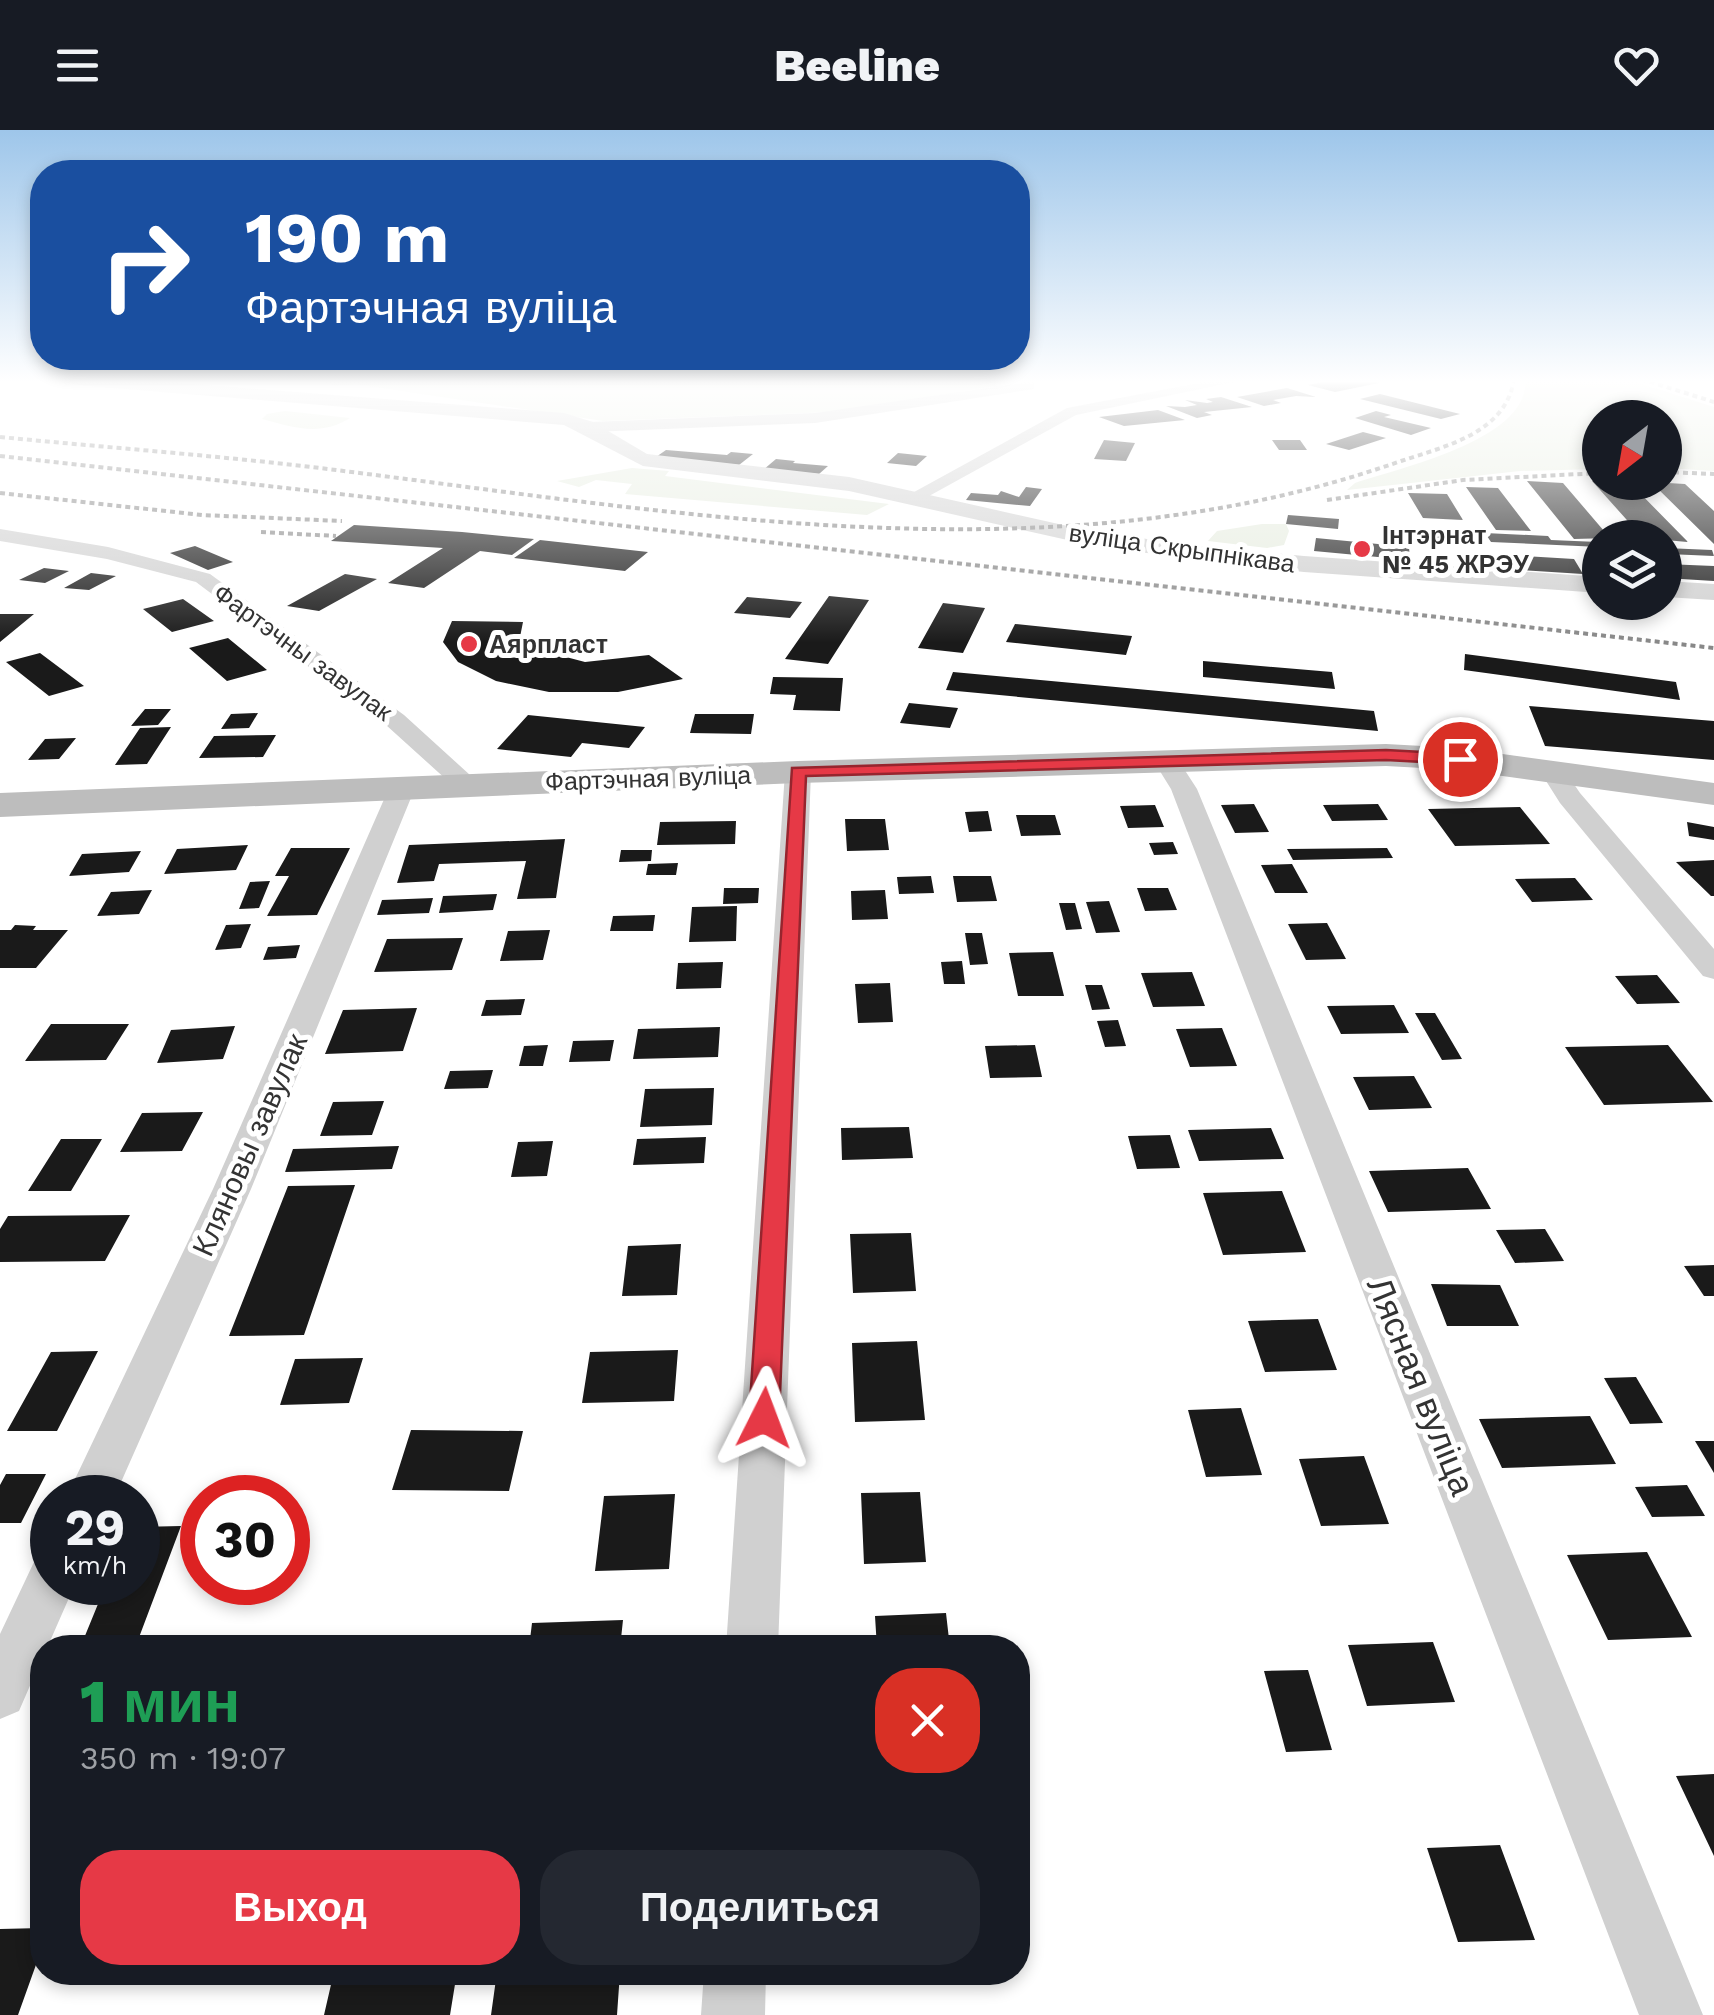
<!DOCTYPE html>
<html lang="ru">
<head>
<meta charset="utf-8">
<style>
  body { margin:0; font-family:"Work Sans",sans-serif; background:#242831; color:#f1f3f6; height:100vh; display:flex; flex-direction:column; font-size:38px; white-space:nowrap }
  * { box-sizing:border-box; margin:0 }
  p { font-size:32px; color:#9ea1a6 }
  .icon { flex:none; width:55px; height:55px; fill:none; stroke:currentColor; stroke-width:2; stroke-linecap:round; stroke-linejoin:round }
  .map { position:relative; flex:1; overflow:hidden }
  .panel { position:absolute; left:30px; top:1505px; width:1000px; height:350px; display:flex; flex-direction:column; background:#171b24; border-radius:40px; box-shadow:0 5px 15px #0003 }
  .panel>* { flex:none }
  .hud { position:absolute; left:30px; top:30px; width:1000px; height:210px; border-radius:40px; box-shadow:0 5px 15px #0003; background:#1a4fa0; color:#fff; overflow:hidden }
  .needle { width:65px; rotate:211deg }
  .buttons { position:absolute; left:1582px; top:270px; display:grid; gap:20px }
  .buttons a { display:grid; place-items:center; width:100px; height:100px; border-radius:50%; background:#171b24; box-shadow:0 5px 15px #0003; font-size:50px }
  .speed { position:absolute; left:30px; top:1345px; display:flex; gap:20px; font-size:50px; font-weight:700; text-align:center }
  .speed>* { display:grid; place-content:center; width:130px; height:130px; border-radius:50%; background:#171b24; box-shadow:0 5px 15px #0003; line-height:1 }
  .speed small { font-size:25px; font-weight:400 }
  .speed .limit { border:15px solid #d22; background:#fff; color:#111 }
  .pin { position:absolute; display:grid; place-items:center; width:85px; height:85px; color:#fff; margin:-42px; border:5px solid #fff; border-radius:50%; box-shadow:0 2px 10px #0007 }
  .me { position:absolute; width:110px; margin:-55px; rotate:3deg; stroke-linejoin:round; filter:drop-shadow(0 0 8px #0008) }
  .turn { display:flex; align-items:center; gap:35px; height:210px; padding:0 50px; font-size:45px }
  .turn .icon { width:130px; height:130px; stroke-width:2.5 }
  .turn b { display:block; font-size:70px; line-height:85px }
  .round { display:grid; place-items:center; flex:none; width:105px; height:105px; border-radius:40px; background:#242831 }
  .overview { display:flex; align-items:center; justify-content:space-between; height:170px; padding:0 50px }
  h1 { font-size:60px; font-weight:800; line-height:75px; color:#1e9e55 }
  .button { display:flex; gap:20px; margin-top:auto; padding:20px 50px }
  .button a { flex:1; height:115px; border-radius:40px; background:#e63946; color:#fff; font-size:40px; font-weight:800; line-height:115px; text-align:center }
  .button a+a { background:#242831; color:#f1f3f6 }
  header { display:flex; justify-content:space-between; align-items:center; height:130px; padding:0 50px; background:#171b24; font-size:45px; font-weight:800 }
  .map>svg:first-child { display:block }
  .green { fill:#e6ecdf }
  .building { fill:#1a1a1a }
  .lines { fill:none; stroke-linecap:round; stroke-linejoin:round }
  .minor { fill:#d0d0d0; fill-rule:evenodd }
  .tertiary { fill:#d0d0d0; fill-rule:evenodd }
  .secondary { fill:#bdbdbd; fill-rule:evenodd }
  .rail { stroke:#888; stroke-width:4; stroke-dasharray:5 4; stroke-linecap:butt }
  .route { fill:#e63946; stroke:#96252e; stroke-width:2.5 }
  .poi-dot { fill:#e63946; stroke:#fff; stroke-width:4 }
  .labels { text-anchor:middle; stroke-width:10; stroke-linejoin:round; paint-order:stroke }
  .far-poi-label { font-size:25px; font-weight:bold; fill:#333; stroke:#fff; text-anchor:start }
  .far-street-label { font-size:25px; fill:#333; stroke:#fff }
  .street-label { font-size:30px; fill:#333; stroke:#fff }
  .near-street-label { font-size:35px; fill:#333; stroke:#fff }
</style>
</head>
<body>
<header><svg class="icon" aria-label="menu" viewBox="0 0 24 24"><path d="M4 6h16M4 12h16M4 18h16"/></svg>Beeline<svg class="icon" aria-label="heart" viewBox="0 0 24 24"><path d="M12 20l-8-8c-3-5 5-10 8-4 3-6 11-1 8 4z"/></svg></header>
<div class="map">
<svg width="1714" height="1885" viewBox="0 0 1714 1885">
  <rect width="100%" height="100%" fill="#fff"/>
  <!-- green -->
  <path class="green" d="M318 249H994L998 255 857 281 603 291 355 254 336 256Z
    M1525 249H1626L1714 277V341L1665 338V288H1600V339L1520 341 1347 360 1355 353C1400 338 1532 309 1525 249Z
    M285 281 350 288C320 307 293 297 262 289L267 284Z
    M632 338 669 341 665 346 889 374 867 385 625 364 632 354 596 350 579 357 557 351Z
    M1262 394H1286L1289 401 1284 415 1267 418 1208 411 1217 401Z"/>
  <!-- building -->
  <path class="building" d="M1337 249H1364L1379 253 1335 262 1308 255Z
    M1287 258 1316 267 1296 266 1273 270 1281 273 1264 276 1237 267Z
    M1380 264 1460 284 1441 289 1360 269Z
    M1221 267 1252 277 1204 282 1212 285 1197 288 1166 276 1185 277 1197 275 1185 270 1207 273 1213 272 1206 269Z
    M1158 280 1185 290 1124 296 1099 287Z
    M1376 281 1391 285 1384 287 1431 298 1411 305 1355 288Z
    M1363 302 1386 308 1349 320 1326 314Z
    M1104 310 1135 313 1126 331 1094 329Z
    M1272 310H1300L1307 320H1279Z
    M666 320 727 325 731 322 753 324 739 335 656 327Z
    M898 323 927 326 916 336 887 333Z
    M776 329 795 331 793 333 828 336 819 344 763 340Z
    M1527 351 1563 353 1610 408 1574 409Z
    M1592 351 1630 353 1688 412 1643 408Z
    M1651 352 1685 354 1714 381V414Z
    M1026 357 1042 359 1030 376 966 370 971 363 998 365 1001 361 1019 367Z
    M1466 357 1498 358 1531 401 1496 400Z
    M1408 363 1447 364 1463 390 1423 388Z
    M1288 385 1339 389 1338 399 1286 394Z
    M354 395 462 402 534 409 512 425 480 421 424 458 388 453 443 418 331 411Z
    M1432 400 1468 402 1473 410 1436 408Z
    M1485 403 1548 406 1551 410 1598 412 1600 417 1491 412Z
    M1316 408 1409 417 1410 430 1314 421Z
    M540 410 648 422 625 441 514 428Z
    M195 416 233 432 208 440 170 423Z
    M1665 418 1712 420 1714 426 1668 424Z
    M1453 422 1574 429 1583 444 1459 436Z
    M1665 434 1714 436V451L1665 448Z
    M44 438 69 441 45 453 19 450Z
    M91 443 116 446 89 460 64 458Z
    M345 444 377 449 319 481 287 476Z
    M829 466 869 470 828 534 785 529Z
    M747 467 802 472 790 488 734 483Z
    M183 469 214 491 172 502 143 479Z
    M943 473 985 478 963 523 918 518Z
    M0 484H34L0 512Z
    M452 491 523 492 520 507 528 517 585 532 649 525 683 549 618 562H549L496 551 458 532 443 512Z
    M1015 494 1132 506 1126 525 1006 512Z
    M228 508 267 540 227 551 189 518Z
    M40 523 84 556 49 566 6 532Z
    M1465 524 1676 552 1680 570 1464 540Z
    M1203 531 1332 542 1335 559 1203 547Z
    M953 542 1374 581 1378 601 946 560Z
    M773 547 843 548 840 581 793 580 796 565 770 564Z
    M909 573 958 578 950 598 900 593Z
    M1529 576 1714 591V630L1545 616Z
    M145 579H171L158 595 131 596Z
    M258 583 249 598 221 599 231 584Z
    M695 584H754L751 604 690 603Z
    M528 585 645 597 629 618 582 613 571 627 497 619Z
    M171 597 147 634 115 635 140 598Z
    M276 605 263 627 199 628 214 606Z
    M76 608 59 629 28 630 45 609Z
    M1254 674 1269 702 1235 703 1221 675Z
    M1378 674 1388 690 1332 691 1323 675Z
    M1155 675 1164 697 1128 698 1120 676Z
    M1520 677 1550 714 1455 716 1428 679Z
    M988 681 992 701 969 702 965 682Z
    M1016 685H1055L1061 705 1021 706Z
    M845 689H885L889 720 847 721Z
    M736 691 735 714 657 715 660 692Z
    M1687 692 1714 697V710L1689 706Z
    M565 709 556 768 517 769 526 731 439 734 434 751 397 753 409 715Z
    M1173 712 1178 724 1154 725 1149 713Z
    M248 715 236 740 164 744 177 719Z
    M291 718H350L317 785 267 786 289 746H275Z
    M1387 718 1393 728 1293 730 1287 719Z
    M621 720H652L651 731 619 732Z
    M141 721 129 742 69 746 82 724Z
    M1714 730V766H1711L1676 732Z
    M678 733 676 745H646L648 734Z
    M1292 734 1308 763H1275L1261 735Z
    M931 746 934 763 899 764 897 747Z
    M953 746H991L997 771 957 772Z
    M1575 748 1593 770 1532 772 1515 749Z
    M270 751 259 778 239 779 250 752Z
    M724 758H759L758 773 723 774Z
    M1137 758H1168L1177 780 1145 781Z
    M152 760 139 784 97 786 111 762Z
    M885 760 888 789 852 790 851 761Z
    M497 764 493 780 439 783 443 766Z
    M433 768 429 783 377 785 382 770Z
    M1109 771 1120 802 1096 803 1086 772Z
    M1059 773H1075L1082 799 1066 800Z
    M737 776 736 811 689 812 692 777Z
    M655 785 653 801H610L613 786Z
    M1327 793 1346 829 1306 830 1288 794Z
    M251 794 241 818 215 820 226 795Z
    M15 795 36 796 33 800H68L36 838H0V800H11Z
    M550 800 543 830 500 831 508 801Z
    M965 803H982L988 834 970 835Z
    M463 808 452 840 374 842 387 809Z
    M300 815 296 828 263 830 268 817Z
    M1053 822 1064 866H1018L1009 823Z
    M962 831 965 854H944L941 832Z
    M723 832 721 858 676 859 678 833Z
    M1192 842 1205 876 1153 877 1141 843Z
    M1657 845 1680 873 1637 874 1615 846Z
    M890 853 893 892 858 893 855 854Z
    M1085 855H1102L1110 879 1092 880Z
    M525 869 521 885 481 886 486 870Z
    M1394 875 1409 903 1341 904 1327 876Z
    M417 878 403 921 325 924 343 880Z
    M1415 883H1435L1462 929 1442 930Z
    M1118 890 1126 916 1105 917 1097 891Z
    M51 894H129L106 930 25 931Z
    M235 896 223 929 157 933 171 900Z
    M720 897 718 927 633 929 638 899Z
    M1222 898 1237 936 1190 937 1176 899Z
    M614 910 610 931 569 932 573 911Z
    M548 915 543 936H519L524 916Z
    M1035 915 1042 947 990 948 985 916Z
    M1668 915 1713 972 1604 975 1565 917Z
    M493 940 488 958 444 959 450 941Z
    M1414 946 1432 978 1369 980 1353 947Z
    M714 958 712 995 640 997 645 959Z
    M384 971 372 1005 320 1006 333 972Z
    M203 982 182 1021 120 1022 142 983Z
    M909 997 913 1028 842 1030 841 998Z
    M1271 998 1284 1029 1199 1031 1188 1000Z
    M1170 1005 1180 1038 1137 1039 1128 1006Z
    M706 1007 704 1033 633 1035 637 1009Z
    M61 1009H102L71 1061H28Z
    M553 1011 547 1046 511 1047 518 1012Z
    M399 1016 392 1039 285 1042 293 1019Z
    M1468 1038 1491 1079 1388 1082 1369 1041Z
    M355 1055 304 1205 229 1206 288 1056Z
    M1282 1061 1306 1122 1223 1125 1203 1063Z
    M130 1085 105 1131 0 1132V1099L8 1086Z
    M1545 1099 1564 1131 1515 1133 1496 1100Z
    M911 1103 916 1161 853 1163 850 1104Z
    M681 1114 677 1165 622 1166 628 1116Z
    M1714 1135V1166H1704L1684 1136Z
    M1431 1154 1500 1155 1519 1196H1447Z
    M1318 1189 1337 1240 1265 1242 1248 1191Z
    M917 1211 925 1290 855 1292 852 1213Z
    M678 1220 674 1271 582 1273 590 1222Z
    M98 1221 57 1301H7L51 1222Z
    M363 1228 349 1273 280 1275 295 1229Z
    M1636 1247 1663 1293 1630 1294 1604 1248Z
    M1241 1278 1262 1345 1206 1347 1188 1280Z
    M1590 1286 1616 1334 1502 1338 1479 1289Z
    M411 1300 523 1301 509 1361 392 1360Z
    M1695 1311H1714V1343Z
    M1364 1326 1389 1394 1321 1396 1299 1329Z
    M6 1344H46L21 1393H0V1355Z
    M1687 1355 1705 1386 1652 1387 1635 1357Z
    M920 1362 926 1432 864 1434 861 1363Z
    M675 1364 669 1439 595 1441 604 1366Z
    M181 1396 135 1518H80L107 1452H138V1397Z
    M1647 1422 1692 1507 1608 1510 1567 1425Z
    M946 1483 950 1518H877L875 1486Z
    M623 1490 620 1518H529L532 1493Z
    M1433 1512 1455 1572 1367 1576 1348 1515Z
    M1308 1540 1332 1620 1286 1622 1264 1541Z
    M1714 1644V1726L1676 1646Z
    M1500 1715 1535 1810 1458 1812 1427 1718Z
    M42 1798V1818L18 1885H0V1799Z
    M457 1842 450 1885H324L333 1846Z
    M497 1842H620L617 1885H491Z"/>
  <g class="lines">
    <!-- minor -->
    <path class="minor" d="M1220 249H1248L1076 285 920 371 905 367 1067 278Z
      M1029 252 1034 253V259L815 293 590 302 582 297 590 292 815 283Z
      M0 399 108 417 210 444 404 585 481 655 477 661H459L386 595 196 452 107 429 0 411Z
      M1166 622 1175 625 1197 659 1703 1885H1639L1171 659 1153 630Z
      M798 634 811 642 778 1518H726L785 642Z
      M1554 635 1563 638 1580 663 1714 819V849L1703 846 1560 673 1541 643Z
      M402 650 415 658 251 1059 114 1368H66L213 1059 389 658Z
      M52 1426V1452H76L47 1518H42V1528L19 1581 0 1589V1504L34 1432Z
      M704 1842H766L765 1885H701Z"/>
    <!-- tertiary -->
    <path class="tertiary" d="M55 249H129L564 283 593 292 647 324 849 347 1072 397 1172 413 1304 426 1600 447V463L1304 442 1172 427 1072 411 849 361 643 336 564 295 64 254Z
      M1665 451 1714 454V470L1665 467Z"/>
    <!-- secondary -->
    <path class="secondary" d="M1386 614 1459 618 1714 653V675L1459 640 1386 636 798 653 0 687V663L798 631Z"/>
    <!-- rail -->
    <path class="rail" d="M1641 249 1714 272
      M0 307C112 318 224 326 336 340 688 384 1057 452 1401 331 1446 316 1506 303 1514 249
      M0 326 1714 518
      M1665 342 1714 344
      M0 363 202 385 342 391
      M1327 370 1463 350 1600 343
      M261 402 336 406"/>
  </g>
  <!-- sky -->
  <linearGradient id="sky" x2="0" y2="1"><stop stop-color="#9ec6ea"/><stop offset="0.49" stop-color="#fff"/><stop offset="1" stop-color="#fff" stop-opacity="0"/></linearGradient>
  <rect width="1714" height="513" fill="url(#sky)"/>
  <!-- route -->
  <path class="route" d="M1386 620 1460 624 1468 629 1460 634 1386 630 806 646 779 1288 775 1296 764 1300 754 1296 749 1288 792 638Z"/>
  <!-- markers -->
  <g class="poi-dot">
    <circle cx="1362" cy="419" r="10"/>
    <circle cx="469" cy="514" r="10"/>
  </g>
  <g class="labels">
    <!-- far-poi labels -->
    <g class="far-poi-label">
      <text x="1382" y="414">Інтэрнат<tspan x="1382" dy="29">№ 45 ЖРЭУ</tspan></text>
      <text x="489" y="523">Аярпласт</text>
    </g>
    <!-- far-street labels -->
    <g class="far-street-label">
      <text transform="translate(1182 418) rotate(8)" y="9">вуліца Скрыпнікава</text>
      <text transform="translate(303 522) rotate(36)" y="9">Фартэчны завулак</text>
      <text transform="translate(648 648) rotate(-2)" y="9">Фартэчная вуліца</text>
    </g>
    <!-- street labels -->
    <g class="street-label">
      <text transform="translate(250 1015) rotate(-66)" y="10">Кляновы завулак</text>
    </g>
    <!-- near-street labels -->
    <g class="near-street-label">
      <text transform="translate(1421 1256) rotate(68)" y="12">Лясная вуліца</text>
    </g>
  </g>
</svg>
<div class="buttons">
<a><svg class="needle" viewBox="-14 -14 28 28"><path d="M0-13l5 13h-10z" fill="#e53935"/><path d="M0 13l5-13h-10z" fill="#9ea1a6"/></svg></a>
<a><svg class="icon" aria-label="layers" viewBox="0 0 24 24"><path d="M12 4l9 5-9 5-9-5zM3 14l9 5 9-5"/></svg></a>
</div>
<div class="speed"><div>29<small>km/h</small></div><div class="limit">30</div></div>
<div class="pin" style="left:1460px;top:629px;background:#d93025"><svg class="icon" aria-label="arrive" viewBox="0 0 24 24"><path d="M6 21V4h12l-3 4 3 4H6"/></svg></div>
<svg class="me" style="left:764px;top:1288px" viewBox="-20 -20 40 40"><path d="M0-17L14 15 0 8-14 15z" fill="#e63946" stroke="#fff" stroke-width="4"/></svg>
<div class="hud">
<div class="turn"><svg class="icon" aria-label="right" viewBox="0 0 24 24"><path d="M7 20v-9h11M14 6l5 5-5 5"/></svg><div><b>190 m</b>Фартэчная вуліца</div></div>
</div>
<section class="panel">
<div class="overview"><div><h1>1 мин</h1><p>350 m · 19:07</p></div><a class="round" style="background:#d93025;color:#fff"><svg class="icon" aria-label="close" viewBox="0 0 24 24"><path d="M6 6l12 12M18 6L6 18"/></svg></a></div>
<div class="button"><a>Выход</a><a>Поделиться</a></div>
</section>
</div>
</body>
</html>
